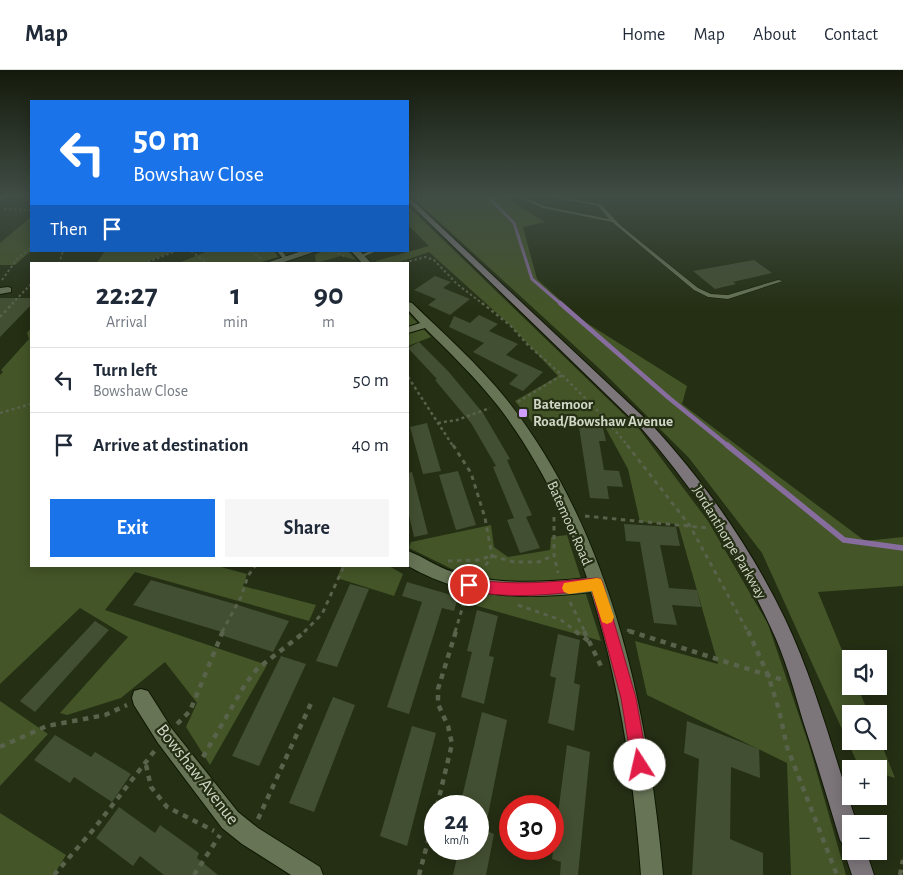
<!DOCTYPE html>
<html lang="en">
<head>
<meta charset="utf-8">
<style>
  body { margin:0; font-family:"Alegreya Sans",sans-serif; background:#f6f6f7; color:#1f2937; height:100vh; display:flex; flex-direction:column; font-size:19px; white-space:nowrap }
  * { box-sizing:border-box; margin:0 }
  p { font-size:16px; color:#747a83 }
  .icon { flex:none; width:28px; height:28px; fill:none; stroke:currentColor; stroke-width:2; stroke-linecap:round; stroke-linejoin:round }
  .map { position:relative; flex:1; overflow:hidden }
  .drawer { position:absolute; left:30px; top:192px; width:379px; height:305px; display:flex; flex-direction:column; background:#fff; border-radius:0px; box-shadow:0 2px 12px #0003 }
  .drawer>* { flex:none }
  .hud { position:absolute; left:30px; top:30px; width:379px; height:152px; border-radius:0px; box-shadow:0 2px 12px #0003; background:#1a73e8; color:#fff; overflow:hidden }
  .fabs { position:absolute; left:842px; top:580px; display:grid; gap:10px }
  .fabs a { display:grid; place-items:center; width:45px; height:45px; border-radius:0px; background:#fff; box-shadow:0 2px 12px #0003; font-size:25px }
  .speed { position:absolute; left:424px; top:725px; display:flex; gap:10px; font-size:25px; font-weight:700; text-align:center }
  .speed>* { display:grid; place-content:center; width:65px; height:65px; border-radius:50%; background:#fff; box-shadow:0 2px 12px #0003; line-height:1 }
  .speed small { font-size:12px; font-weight:400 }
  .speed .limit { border:8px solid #d22; background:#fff; color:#111 }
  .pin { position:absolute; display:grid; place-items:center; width:42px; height:42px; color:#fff; margin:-21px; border:2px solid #fff; border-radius:50%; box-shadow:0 1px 5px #0007 }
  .me { position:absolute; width:55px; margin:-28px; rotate:350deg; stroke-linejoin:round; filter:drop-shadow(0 0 4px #0008) }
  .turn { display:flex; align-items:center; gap:18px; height:105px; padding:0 20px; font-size:22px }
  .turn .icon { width:65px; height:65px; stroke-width:2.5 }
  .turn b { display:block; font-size:35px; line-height:42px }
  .then { display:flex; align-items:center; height:48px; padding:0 20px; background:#0003; gap:10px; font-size:19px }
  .eta { display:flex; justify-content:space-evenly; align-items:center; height:85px; text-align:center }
  .eta b { font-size:30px; font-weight:700; line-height:35px }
  .button { display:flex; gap:10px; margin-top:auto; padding:10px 20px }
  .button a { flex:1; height:58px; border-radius:0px; background:#1a73e8; color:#fff; font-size:20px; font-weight:700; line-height:58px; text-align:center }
  .button a+a { background:#f6f6f7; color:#1f2937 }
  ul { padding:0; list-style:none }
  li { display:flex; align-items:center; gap:15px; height:65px; padding:0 20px; border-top:1px solid #e0e1e3 }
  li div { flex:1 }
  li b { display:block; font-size:19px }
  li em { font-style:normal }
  header { display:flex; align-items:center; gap:30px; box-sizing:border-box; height:70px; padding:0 25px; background:#fff; border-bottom:1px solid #e0e1e3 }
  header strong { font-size:24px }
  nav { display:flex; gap:28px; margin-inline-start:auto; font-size:18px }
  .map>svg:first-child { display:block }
  .green { fill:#445528 }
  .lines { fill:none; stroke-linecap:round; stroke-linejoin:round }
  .stream-far2 { stroke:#866d9d; stroke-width:3 }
  .stream-far1 { stroke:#866d9d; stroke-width:4.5 }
  .stream { stroke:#866d9d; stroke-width:5.5 }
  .building { fill:#434f32 }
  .service-casing { stroke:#0e1700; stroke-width:1 }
  .minor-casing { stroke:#0e1700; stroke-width:2 }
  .secondary-casing { stroke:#0e1700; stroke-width:2 }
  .path-far3 { stroke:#59624a; stroke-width:2; stroke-dasharray:2.5 2.5; stroke-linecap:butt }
  .path-far2 { stroke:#59624a; stroke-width:2.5; stroke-dasharray:3 3; stroke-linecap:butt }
  .path-far1 { stroke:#59624a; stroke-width:3; stroke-dasharray:4.5 4.5; stroke-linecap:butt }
  .path { stroke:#59624a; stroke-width:4.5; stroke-dasharray:5.5 5.5; stroke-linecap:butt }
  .service { fill:#687456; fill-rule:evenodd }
  .minor { fill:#687456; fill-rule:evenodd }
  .secondary { fill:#7c767b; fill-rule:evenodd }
  .route { fill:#e11d48; stroke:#92132f }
  .slow { fill:#f59e0b }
  .poi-dot { fill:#d19dfe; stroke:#252f14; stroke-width:2 }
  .labels { text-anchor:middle; stroke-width:4.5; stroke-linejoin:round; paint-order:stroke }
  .poi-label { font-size:15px; font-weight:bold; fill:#d0d7c6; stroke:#252f14; text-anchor:start }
  .street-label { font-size:15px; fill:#d0d7c6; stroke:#252f14 }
  .near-street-label { font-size:18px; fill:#d0d7c6; stroke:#252f14 }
</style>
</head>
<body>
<header>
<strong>Map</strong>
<nav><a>Home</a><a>Map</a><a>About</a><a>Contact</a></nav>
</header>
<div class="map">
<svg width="903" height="805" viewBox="0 0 903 805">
  <rect width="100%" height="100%" fill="#252f14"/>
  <!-- green -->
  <path class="green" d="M414 126H502L545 152 523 157 537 209 582 250 687 316 682 334 865 471 903 467V516L818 522 851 602V616H857L869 644H851V671H879V668L895 708 879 703V699H860L762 483 689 388 603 302 422 136Z
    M408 136 640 360 708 451 768 554 809 675 846 805H791L787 693 647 625 635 571 718 594 678 454 640 452 628 399 604 355 535 356 515 331 558 306 511 256 429 182 394 194H378L376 191 429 176 408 155Z
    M31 147V181L15 195H0V173Z
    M105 181H175L141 194H96Z
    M208 181H274L278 187 255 194H176Z
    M323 181H348L356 190 341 186 316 193 315 185Z
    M408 243 431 267 408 276Z
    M31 258V496H217L247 504 243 516 316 535 309 551 135 502 105 540 267 595 210 695 186 657 197 633 165 592 121 628 67 645 60 643 128 567 80 538 0 614V305L3 302 1 300 29 269 27 263Z
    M491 455 494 477 508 487 550 480 551 467 567 465 601 571 467 533 472 506 452 499 409 478 411 472Z
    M342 496H389L403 504 394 526 337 508Z
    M0 631 48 664 0 716Z
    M0 743 66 785 55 803 57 805H0Z"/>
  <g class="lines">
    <!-- stream-far2 -->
    <path class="stream-far2" d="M489 128 514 153 532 209 561 234"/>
    <!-- stream-far1 -->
    <path class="stream-far1" d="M560 233 669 328 728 376"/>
    <!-- stream -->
    <path class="stream" d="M727 375 844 470 903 478"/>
  </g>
  <!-- building -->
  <path class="building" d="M754 190 772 203 733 212 736 214 715 219 693 201Z
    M435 206 451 212 443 218 470 229 450 245 428 235 436 229 414 220Z
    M0 228H31V235L0 267Z
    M479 245 498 254 489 261 518 274 506 285 543 302 523 321 509 314 518 305 473 282 484 273 449 257 454 246 470 253Z
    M419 272 448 301 483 343 510 389 507 390 532 445 526 447 540 478 520 483 507 450 514 448 493 397 496 396 471 353 435 310 437 309 408 278Z
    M427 353 441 401 423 404 410 357Z
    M579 357 603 358 606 371H599L604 400 619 401 623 417 607 416 609 429 590 428Z
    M458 401 476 455 456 460 439 405Z
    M412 402 428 464 414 467 408 441V403Z
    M624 454 676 457 680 476 660 475 669 518 697 520 701 537 672 535 677 555 654 553 640 472 626 471Z
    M151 510 238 535 289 551 273 582 221 565 222 562 133 535Z
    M407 512 458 527 454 541 442 538 409 644 387 637 422 532 402 526Z
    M350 514 369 519 337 597 316 591Z
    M477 540 498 546 489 586 494 587 484 634 461 627 472 582 467 581Z
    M95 551 109 560 35 642 20 631Z
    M558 564 580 570 574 613 580 615 574 661 548 653 556 608 550 606Z
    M281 586 306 594 259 696 232 686Z
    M333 627 355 635 314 742 289 733Z
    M482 642 507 650 485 760 494 764 486 805H453L459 779H478V736H460Z
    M687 651 759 679 760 708 731 697 730 769 763 783V805H692L699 689 684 683Z
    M412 656 436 663 407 776 380 766Z
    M55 665 91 687 95 682 131 704 112 732 74 707 70 713 34 690Z
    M567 675 590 682 578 805H560L561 792 552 789Z
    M119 737 155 763 160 755 199 783 197 788 218 805H164L140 786 133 796 96 768Z"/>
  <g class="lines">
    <defs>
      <path id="service" d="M515 126H520L545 136 609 149 598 136 547 126H554L601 134 619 154 642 173 698 218 711 224 728 225 778 210 783 211 728 229 708 227 694 220 612 152 542 138Z
        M277 181H282L288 189V190H284Z
        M370 181H377L363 187 359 186Z"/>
      <path id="minor" d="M0 126H7L0 132Z
        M302 181H317L278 194H263Z
        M351 181H360L372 194H363Z
        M8 217 11 218V222L0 224V218Z
        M408 232 412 233C444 264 479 295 507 330 612 464 648 639 663 805H641C634 709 620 615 591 522 527 530 465 529 408 496V481C424 487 437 497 453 502 496 515 542 513 587 508 567 447 537 387 498 336 476 308 450 283 425 258L408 263V257L420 253 408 240Z
        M141 619 148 621 172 659 238 742 258 758 320 797 323 805H291L242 774 222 758 158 673 134 635 132 628 134 621Z"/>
      <path id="secondary" d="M408 126 650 353C704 411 751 478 785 549 816 614 834 686 857 754H851V781H866L874 805H852L844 781 845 778 840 770C828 730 816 690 803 651 794 620 785 587 771 558 738 486 694 418 642 359L408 132Z"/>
    </defs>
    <!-- service casing -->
    <use href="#service" class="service-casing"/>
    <!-- minor casing -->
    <use href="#minor" class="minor-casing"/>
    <!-- secondary casing -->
    <use href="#secondary" class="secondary-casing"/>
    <!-- path-far3 -->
    <path class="path-far3" d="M4 139 31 140
      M191 181 207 193 205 194
      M251 181 261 189
      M333 181 344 186
      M59 194 63 181
      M143 194 176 181
      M400 194 425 187 434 190 457 214 483 234
      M2 210 17 189 31 177
      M12 234 31 214"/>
    <!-- path-far2 -->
    <path class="path-far2" d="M482 233 511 256 527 274 562 305 603 346 628 376
      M0 247 13 233
      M408 307 453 376
      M518 332 562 305
      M0 343 31 334
      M438 353 457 350 490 338"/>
    <!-- path-far1 -->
    <path class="path-far1" d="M453 375 471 403 485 448 492 486 481 502
      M627 375 690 456 748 562
      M585 446 708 458
      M554 447V485L558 503
      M448 491 477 490 492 486 514 492H539L554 485
      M570 532 585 562
      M518 535 561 550 577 562
      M627 560 633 562
      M222 562 241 527 248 506 255 496
      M304 562 322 544 344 496
      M455 562 466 526"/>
    <!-- path -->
    <path class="path" d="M575 561 590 572
      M584 561 602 598
      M629 561 783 610
      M748 561 768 605 779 640 787 677 837 805
      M177 654 190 641 223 561
      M0 677 47 656 105 645 127 635
      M203 687 246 613 257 599 306 561
      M146 695 151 717 167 737 214 761
      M437 736 452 674 448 656 438 634V619L456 561
      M258 749 313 629
      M54 805 93 760 156 679
      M194 805 220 765
      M419 805 435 745
      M900 805 903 790"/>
    <!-- service -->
    <use href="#service" class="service"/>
    <!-- minor -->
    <use href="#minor" class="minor"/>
    <!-- secondary -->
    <use href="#secondary" class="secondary"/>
  </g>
  <!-- sky -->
  <linearGradient id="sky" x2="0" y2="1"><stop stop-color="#141a0b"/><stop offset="0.53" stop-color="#404d45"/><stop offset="1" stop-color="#404d45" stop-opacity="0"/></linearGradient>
  <rect width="903" height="238" fill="url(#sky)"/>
  <!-- route -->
  <path class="route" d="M597 508 601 509 603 514 636 628 648 695 646 701 640 703 634 701 632 695 621 628 592 520C546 525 515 529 469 521L464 519 462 515 464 510 469 509C516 516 550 512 597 508Z"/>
  <!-- slow -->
  <path class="slow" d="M597 508 601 509 603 514 614 547 612 552 607 554 602 552 592 521 569 524 564 522 562 518 564 513Z"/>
  <!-- markers -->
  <rect class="poi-dot" x="518" y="338" width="10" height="10" rx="2.5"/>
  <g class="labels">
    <!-- poi labels -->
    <g class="poi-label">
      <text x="533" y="339">Batemoor<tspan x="533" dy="17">Road/Bowshaw Avenue</tspan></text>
    </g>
    <!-- street labels -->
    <g class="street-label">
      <text transform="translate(570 453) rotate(66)" y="5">Batemoor Road</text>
      <text transform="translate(730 472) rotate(59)" y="5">Jordanthorpe Parkway</text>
    </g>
    <!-- near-street labels -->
    <g class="near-street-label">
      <text transform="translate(198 704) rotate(52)" y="6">Bowshaw Avenue</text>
    </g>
  </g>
</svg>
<div class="fabs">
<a><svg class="icon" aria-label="sound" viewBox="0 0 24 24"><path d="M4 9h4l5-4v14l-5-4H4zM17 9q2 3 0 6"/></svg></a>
<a><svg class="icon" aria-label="search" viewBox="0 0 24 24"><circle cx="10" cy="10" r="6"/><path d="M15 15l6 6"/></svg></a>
<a>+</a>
<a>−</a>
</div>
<div class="speed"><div>24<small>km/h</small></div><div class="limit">30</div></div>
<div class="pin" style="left:469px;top:515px;background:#d93025"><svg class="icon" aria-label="arrive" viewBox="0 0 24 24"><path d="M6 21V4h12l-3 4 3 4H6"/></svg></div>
<svg class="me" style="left:640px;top:695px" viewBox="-20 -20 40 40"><circle r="19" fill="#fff"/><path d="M0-13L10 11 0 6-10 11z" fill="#e11d48"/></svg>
<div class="hud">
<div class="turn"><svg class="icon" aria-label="left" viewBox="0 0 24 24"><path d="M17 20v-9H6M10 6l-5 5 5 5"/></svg><div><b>50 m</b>Bowshaw Close</div></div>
<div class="then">Then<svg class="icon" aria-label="arrive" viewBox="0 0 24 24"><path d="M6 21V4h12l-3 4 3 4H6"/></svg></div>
</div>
<section class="drawer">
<div class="eta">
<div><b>22:27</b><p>Arrival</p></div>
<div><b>1</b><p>min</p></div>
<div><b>90</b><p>m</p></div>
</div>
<ul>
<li><svg class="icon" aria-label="left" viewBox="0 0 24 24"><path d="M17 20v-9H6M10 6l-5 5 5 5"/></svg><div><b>Turn left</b><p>Bowshaw Close</p></div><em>50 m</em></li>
<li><svg class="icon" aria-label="arrive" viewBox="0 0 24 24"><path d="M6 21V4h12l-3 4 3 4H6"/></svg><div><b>Arrive at destination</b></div><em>40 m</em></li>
</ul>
<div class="button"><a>Exit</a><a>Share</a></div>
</section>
</div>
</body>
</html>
